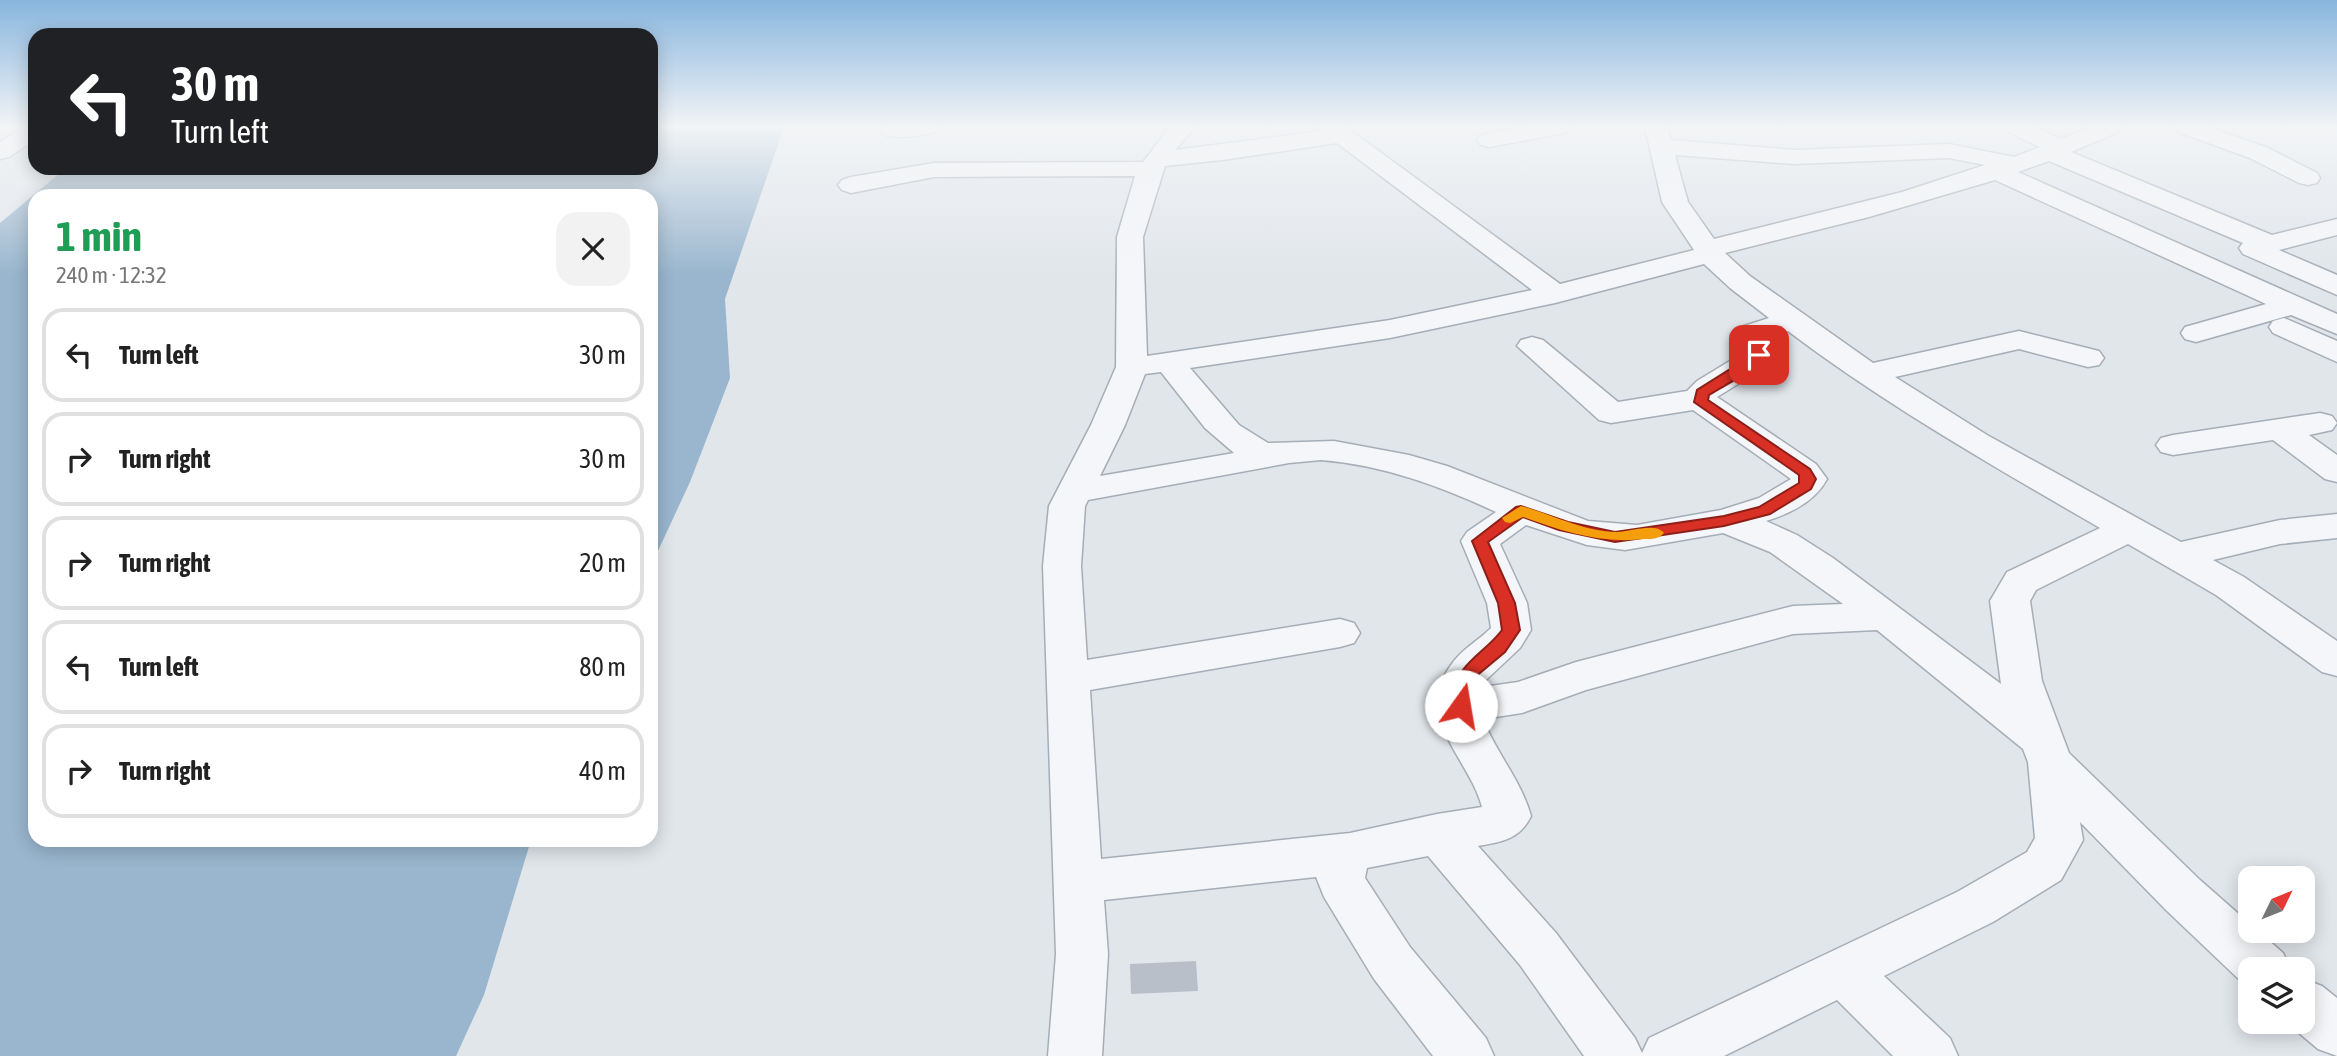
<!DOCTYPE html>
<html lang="en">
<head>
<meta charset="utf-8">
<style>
  body { margin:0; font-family:"Asap Condensed",sans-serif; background:#f2f2f2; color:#222; height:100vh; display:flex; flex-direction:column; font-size:26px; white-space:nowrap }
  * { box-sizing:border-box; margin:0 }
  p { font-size:23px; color:#767676 }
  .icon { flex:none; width:38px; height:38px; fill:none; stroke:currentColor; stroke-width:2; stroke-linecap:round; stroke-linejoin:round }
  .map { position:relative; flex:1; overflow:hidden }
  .sheet { position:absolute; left:28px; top:189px; width:630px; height:658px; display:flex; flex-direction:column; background:#fff; border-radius:21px; box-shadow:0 4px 18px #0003 }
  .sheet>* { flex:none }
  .banner { position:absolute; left:28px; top:28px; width:630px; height:147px; border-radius:21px; box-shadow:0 4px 18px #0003; background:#202124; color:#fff; overflow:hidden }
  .needle { width:46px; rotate:47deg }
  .fabs { position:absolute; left:2238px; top:866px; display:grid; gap:14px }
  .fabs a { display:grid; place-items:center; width:77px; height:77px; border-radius:14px; background:#fff; box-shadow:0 4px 18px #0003; font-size:35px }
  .pin { position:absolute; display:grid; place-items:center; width:60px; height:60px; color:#fff; margin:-30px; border-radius:14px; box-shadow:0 4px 10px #0006 }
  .me { position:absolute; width:77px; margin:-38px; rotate:13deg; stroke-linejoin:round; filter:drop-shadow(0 0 5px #0008) }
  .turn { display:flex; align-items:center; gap:24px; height:147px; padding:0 28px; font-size:32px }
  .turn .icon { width:91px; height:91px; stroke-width:2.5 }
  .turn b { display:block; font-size:49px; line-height:60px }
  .round { display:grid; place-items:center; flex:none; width:74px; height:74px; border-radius:21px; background:#f2f2f2 }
  .overview { display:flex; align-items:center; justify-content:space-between; height:119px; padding:0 28px }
  h1 { font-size:42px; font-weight:700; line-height:52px; color:#1e9e55 }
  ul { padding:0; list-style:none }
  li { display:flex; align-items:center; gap:21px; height:94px; margin:0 14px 10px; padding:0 14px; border:4px solid #e0e0e0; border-radius:21px }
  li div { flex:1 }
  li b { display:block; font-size:26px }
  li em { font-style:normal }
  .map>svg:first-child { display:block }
  .water { fill:#99b6ce }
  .building { fill:#b8bfc9 }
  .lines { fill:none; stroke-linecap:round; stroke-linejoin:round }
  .minor-casing { stroke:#a5adb6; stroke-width:3 }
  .minor { fill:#f4f6f9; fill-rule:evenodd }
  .route { fill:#d93025; stroke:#8d1f18; stroke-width:2 }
  .slow { fill:#f59e0b }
</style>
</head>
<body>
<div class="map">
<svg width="2337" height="1056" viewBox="0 0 2337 1056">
  <rect width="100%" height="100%" fill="#e1e6eb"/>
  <!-- water -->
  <path class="water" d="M651 127H784L725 299 730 378 690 482 651 566V196H35V840H531L484 995 456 1056H0V223L66 168H651Z"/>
  <!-- building -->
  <path class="building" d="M1196 961 1198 991 1131 994 1130 964Z"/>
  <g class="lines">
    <defs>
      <path id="minor" d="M24 127H35V140L9 157 0 159V142Z
        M883 127H939L935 132C920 136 899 139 884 135L880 130Z
        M1170 127H1195L1175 150 1322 131 1320 127H1346L1560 284 1694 250 1662 202 1645 127H1667L1671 140 1794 150 1949 144 2014 157 2040 147 2008 132 2005 127H2034L2061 139 2091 127H2121L2118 132 2071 152 2272 235 2337 219V235L2279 250 2337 275V295L2243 254 2239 248 2243 243 2049 161 2018 172 2337 314V334L2291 315 2196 342 2185 339 2181 333 2185 327 2266 304 1995 180 1869 217 1725 253 1750 276 1873 363 2019 331 2099 351 2104 358 2099 365 2088 367 2019 349 1895 377 1987 435 2181 542 2280 520 2337 514V538L2280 544 2213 560 2244 577 2337 641V676L2322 672 2216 595 2128 544 2036 590 2030 601 2042 681 2069 753 2200 880 2250 924V931H2258L2283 953 2291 970H2250V988L2247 987 2166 910 2080 822 2083 840 2061 880 1993 922 1884 976 1950 1038 1958 1056H1893L1837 1000 1724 1056H1584L1520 965 1428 856 1367 868 1365 878 1410 947 1486 1038 1494 1056H1433L1374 979 1324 897 1316 877 1104 900 1108 954 1102 1056H1048L1056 954 1043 566 1049 506 1091 425 1116 367 1117 237 1135 176 934 177 851 193 842 190 838 185 842 180 851 177 934 163 1143 162ZM1337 143 1532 290 1390 320 1147 356 1143 237 1165 166 1222 160ZM1675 155 1794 164 1949 158 1985 165 1902 192 1714 239 1688 202ZM1704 264 1730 288 1769 318 1744 326 1740 332 1743 353 1697 381 1687 391 1618 402 1543 340 1532 337 1521 340 1517 346 1599 420 1611 423 1693 410 1791 479 1759 498 1721 510 1637 525 1588 521 1447 466 1409 455 1334 441 1268 443 1239 425 1190 368 1390 338 1555 303ZM1788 331C1886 405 1993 466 2100 528L2007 572 1990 601 2001 684 1833 558 1797 535 1766 521C1789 514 1815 502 1827 479L1816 464 1717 397 1767 366 1774 355 1771 337ZM1161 372 1205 428 1234 453 1100 476 1125 425 1145 374ZM1321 460C1383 465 1440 486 1496 512L1467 532 1461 541 1487 603 1491 628C1479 640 1464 648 1454 661 1410 716 1469 757 1482 807L1437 814 1350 833 1101 859 1090 690 1340 647 1354 643 1360 633 1354 623 1340 619 1087 660 1081 566 1085 506 1088 500 1289 463ZM1526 525 1587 545 1625 550 1723 533 1770 552 1843 604 1793 606 1576 662 1518 682 1483 687 1487 679 1520 648 1531 630 1527 603 1500 544ZM1877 630 2023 749 2028 762 2035 838 2027 852 1957 892 1649 1038 1642 1053 1635 1038 1556 933 1478 846C1502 842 1520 839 1531 816 1521 780 1496 753 1483 719L1522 713 1586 690 1793 634Z
        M1523 127H1571L1567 132 1559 134 1489 147 1481 145 1477 140 1481 135Z
        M2174 127H2207L2268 148 2317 173 2320 178 2317 183 2308 185 2299 183 2250 158 2178 132Z
        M2284 318 2337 341V362L2273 333 2269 327 2273 321Z
        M2320 413 2332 416 2337 423 2332 430 2309 435 2337 455V482L2325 479 2273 440 2173 455 2161 452 2156 445 2161 438 2173 435Z
        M2303 979 2322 986 2337 998V1056L2318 1049 2286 1022H2303Z"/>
    </defs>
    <!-- minor casing -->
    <use href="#minor" class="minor-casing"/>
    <!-- minor -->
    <use href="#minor" class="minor"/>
  </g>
  <!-- sky -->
  <linearGradient id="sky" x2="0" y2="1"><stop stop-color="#88b5de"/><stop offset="0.46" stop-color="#f2f4f6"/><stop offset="1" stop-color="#f2f4f6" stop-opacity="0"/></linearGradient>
  <rect width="2337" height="275" fill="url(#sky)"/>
  <!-- route -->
  <path class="route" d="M1759 351 1766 355C1751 373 1728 383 1709 395L1708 400 1810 469 1816 479 1811 489 1770 514 1724 526 1615 542 1559 530 1523 517 1488 542 1515 603 1520 630 1505 652 1474 678 1467 711H1454C1451 705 1452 702 1453 695 1456 664 1485 653 1502 630L1498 603 1472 541 1516 507 1521 506 1568 522 1615 532 1724 516 1759 507 1799 483V475L1694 402 1697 390Z"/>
  <!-- slow -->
  <path class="slow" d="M1521 506C1552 514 1584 532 1617 532 1631 532 1654 522 1664 533 1659 539 1653 539 1645 539 1600 544 1564 532 1523 517L1510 523 1505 522 1502 518Z"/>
</svg>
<div class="fabs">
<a><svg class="needle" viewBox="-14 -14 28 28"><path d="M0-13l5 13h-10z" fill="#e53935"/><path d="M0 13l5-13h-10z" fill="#767676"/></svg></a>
<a><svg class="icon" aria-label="layers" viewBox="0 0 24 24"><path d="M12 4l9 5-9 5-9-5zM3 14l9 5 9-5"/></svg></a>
</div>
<div class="pin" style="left:1759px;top:355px;background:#d93025"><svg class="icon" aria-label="arrive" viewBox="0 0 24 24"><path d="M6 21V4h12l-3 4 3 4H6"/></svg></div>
<svg class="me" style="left:1461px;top:706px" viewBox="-20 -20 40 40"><circle r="19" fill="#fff"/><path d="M0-13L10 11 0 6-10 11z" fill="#d93025"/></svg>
<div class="banner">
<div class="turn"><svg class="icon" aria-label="left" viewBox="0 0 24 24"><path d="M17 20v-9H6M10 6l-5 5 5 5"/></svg><div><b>30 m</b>Turn left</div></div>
</div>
<section class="sheet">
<div class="overview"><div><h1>1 min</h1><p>240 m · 12:32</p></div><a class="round"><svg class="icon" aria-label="close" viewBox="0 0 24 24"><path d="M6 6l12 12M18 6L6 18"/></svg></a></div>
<ul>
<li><svg class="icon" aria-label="left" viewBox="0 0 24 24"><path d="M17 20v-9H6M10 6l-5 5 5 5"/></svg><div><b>Turn left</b></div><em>30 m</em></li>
<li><svg class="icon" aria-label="right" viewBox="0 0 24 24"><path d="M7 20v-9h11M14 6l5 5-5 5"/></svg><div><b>Turn right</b></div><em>30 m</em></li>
<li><svg class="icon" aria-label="right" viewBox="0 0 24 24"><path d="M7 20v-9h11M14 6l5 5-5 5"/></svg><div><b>Turn right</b></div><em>20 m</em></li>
<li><svg class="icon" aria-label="left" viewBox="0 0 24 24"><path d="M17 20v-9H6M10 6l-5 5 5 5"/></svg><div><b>Turn left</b></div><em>80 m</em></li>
<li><svg class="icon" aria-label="right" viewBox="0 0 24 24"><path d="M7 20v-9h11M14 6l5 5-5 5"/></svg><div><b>Turn right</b></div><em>40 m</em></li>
</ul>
</section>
</div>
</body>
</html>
